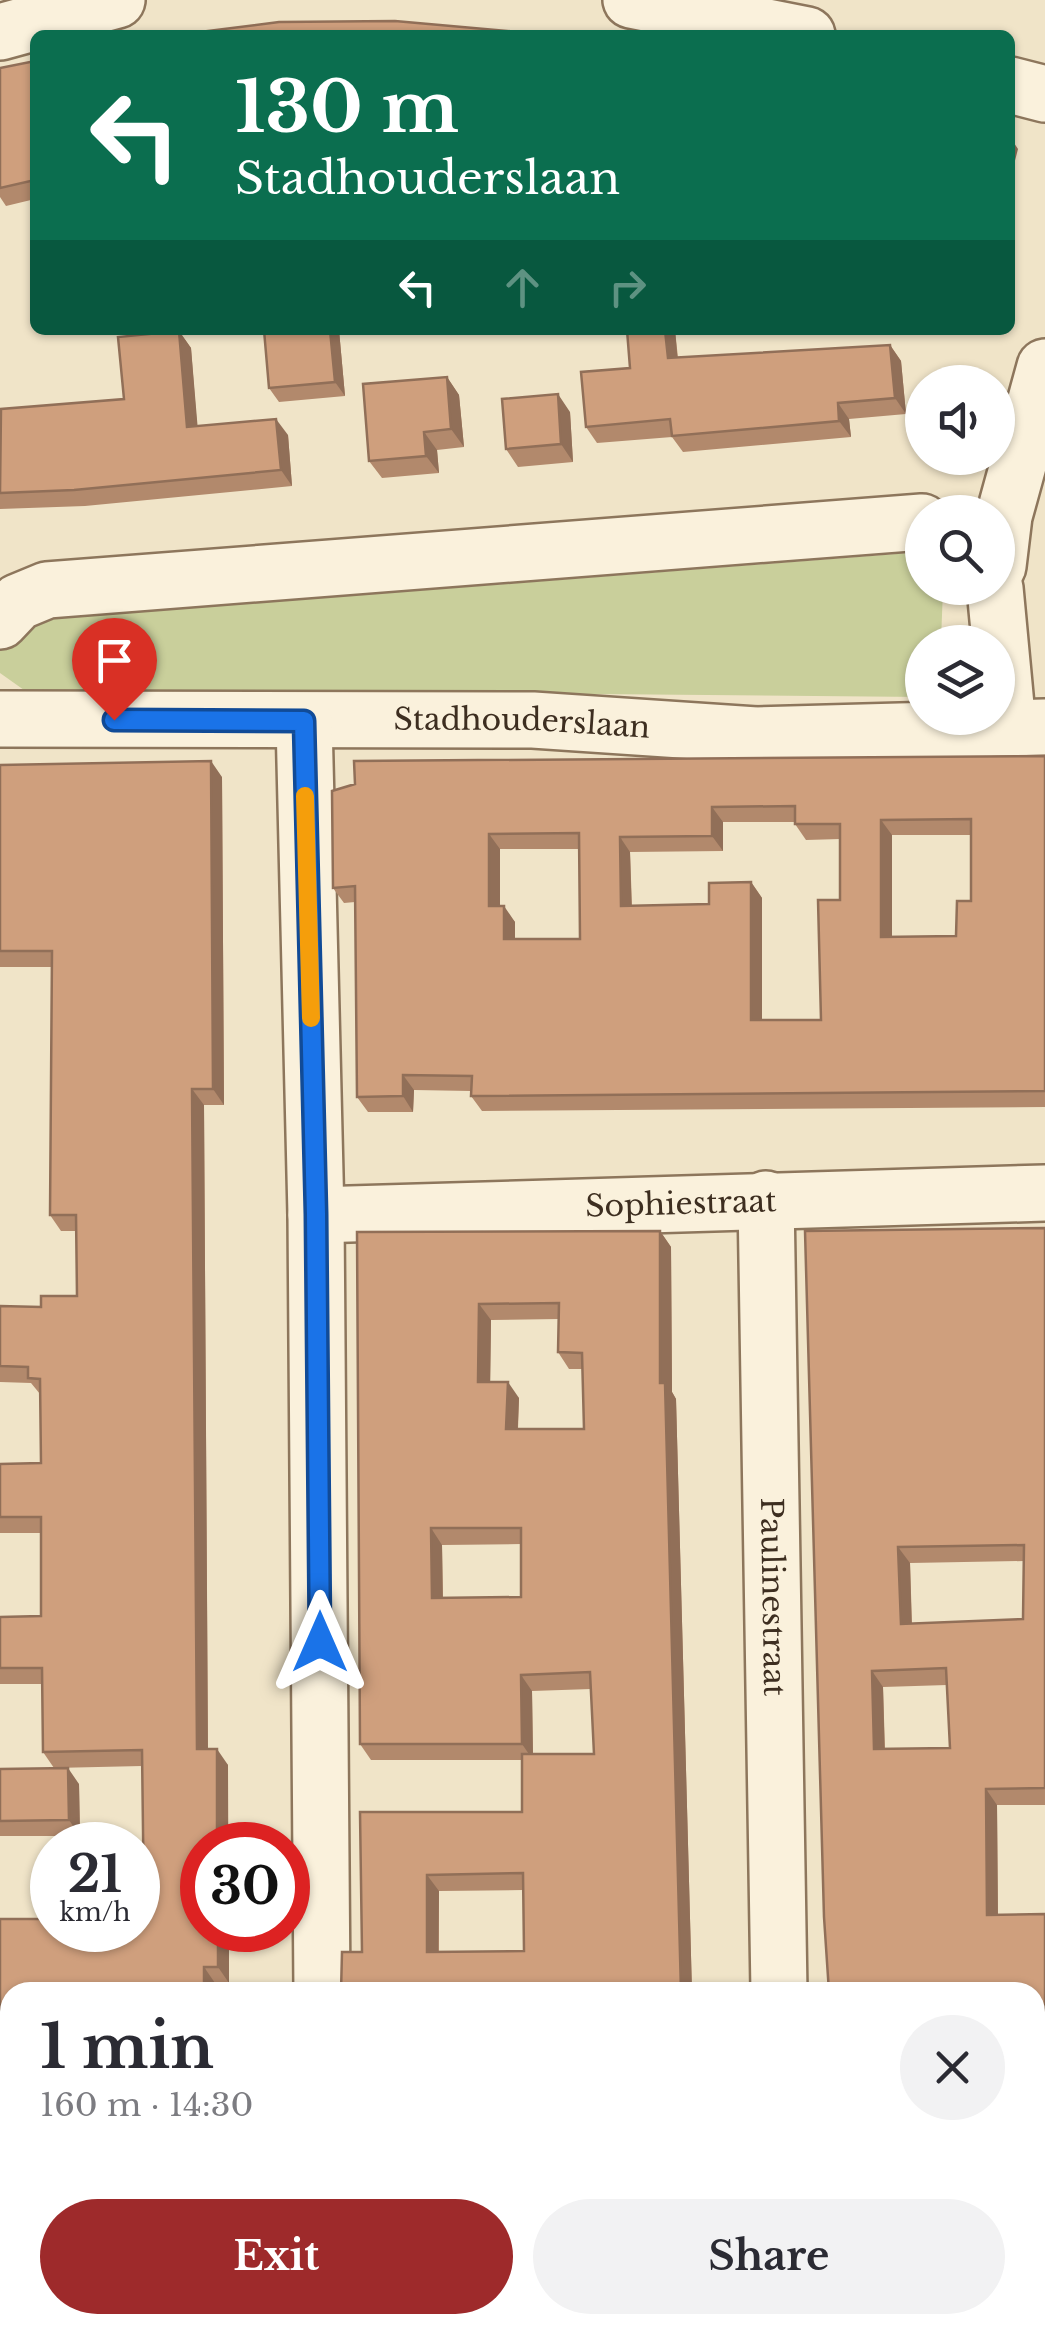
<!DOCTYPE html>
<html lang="en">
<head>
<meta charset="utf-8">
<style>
  body { margin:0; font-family:"Libre Baskerville",serif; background:#f2f2f3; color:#2b2b33; height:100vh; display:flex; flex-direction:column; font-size:38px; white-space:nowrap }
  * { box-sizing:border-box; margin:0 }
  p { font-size:32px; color:#7c7c81 }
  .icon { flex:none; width:55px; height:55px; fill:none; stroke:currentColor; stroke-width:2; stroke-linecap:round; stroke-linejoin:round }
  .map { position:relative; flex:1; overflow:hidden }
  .details { position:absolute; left:0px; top:1982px; width:1045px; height:352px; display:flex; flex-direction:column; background:#fff; border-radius:30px 30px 0 0; box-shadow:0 2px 8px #0004 }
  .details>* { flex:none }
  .banner { position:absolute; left:30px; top:30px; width:985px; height:305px; border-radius:15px; box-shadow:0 2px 8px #0004; background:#0b6e4f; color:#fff; overflow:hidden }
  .buttons { position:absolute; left:905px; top:365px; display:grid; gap:20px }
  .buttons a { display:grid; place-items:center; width:110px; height:110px; border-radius:50%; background:#fff; box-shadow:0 2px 8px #0004; font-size:50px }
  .speed { position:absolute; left:30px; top:1822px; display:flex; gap:20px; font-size:50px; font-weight:700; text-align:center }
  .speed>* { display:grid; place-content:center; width:130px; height:130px; border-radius:50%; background:#fff; box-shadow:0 2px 8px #0004; line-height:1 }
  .speed small { font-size:25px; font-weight:400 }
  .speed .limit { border:15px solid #d22; background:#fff; color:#111 }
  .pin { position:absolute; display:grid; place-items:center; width:85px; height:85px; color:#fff; margin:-102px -42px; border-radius:50% 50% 50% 0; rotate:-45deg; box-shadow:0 0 10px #0007 }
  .pin .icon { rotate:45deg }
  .me { position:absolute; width:110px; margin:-55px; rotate:0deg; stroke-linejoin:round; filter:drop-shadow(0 0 8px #0008) }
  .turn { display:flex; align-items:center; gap:35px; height:210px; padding:0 40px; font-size:45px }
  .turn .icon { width:130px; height:130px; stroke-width:2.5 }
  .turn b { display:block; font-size:70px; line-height:85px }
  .lanes { display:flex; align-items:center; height:95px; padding:0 40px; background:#0003; justify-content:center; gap:50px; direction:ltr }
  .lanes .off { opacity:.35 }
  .round { display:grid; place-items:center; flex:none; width:105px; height:105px; border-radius:52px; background:#f2f2f3 }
  .head { display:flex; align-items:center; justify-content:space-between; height:170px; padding:0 40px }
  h1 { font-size:60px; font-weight:700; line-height:75px }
  .button { display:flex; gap:20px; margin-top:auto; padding:20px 40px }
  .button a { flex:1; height:115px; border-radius:60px; background:#9e2a2b; color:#fff; font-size:40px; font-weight:700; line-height:115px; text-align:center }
  .button a+a { background:#f2f2f3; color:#2b2b33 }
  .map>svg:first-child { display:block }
  .green { fill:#c9cf9b }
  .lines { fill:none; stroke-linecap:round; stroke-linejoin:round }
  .minor-casing { stroke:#8d765c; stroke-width:60 }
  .minor { stroke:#faf1dc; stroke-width:55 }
  .wall { fill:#b2896c; fill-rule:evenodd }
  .shaded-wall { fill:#916f58 }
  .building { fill:#cf9f7d; stroke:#916f58; stroke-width:2.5; fill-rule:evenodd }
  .route-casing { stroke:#114b97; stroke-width:25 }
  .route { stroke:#1a73e8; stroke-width:18 }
  .slow { stroke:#f59e0b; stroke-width:18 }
  .labels { text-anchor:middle; stroke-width:9; stroke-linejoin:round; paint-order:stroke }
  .street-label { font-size:30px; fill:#3d2e20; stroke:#f7eed8 }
</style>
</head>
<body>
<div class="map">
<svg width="1045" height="2333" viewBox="0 0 1045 2333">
  <rect width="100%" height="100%" fill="#f0e4c8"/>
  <!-- green -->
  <path class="green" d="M922 552V588H943L941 642H922V697L380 692 31 695 0 673V633L7 622Z
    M1035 2206H1045V2317L1035 2319Z
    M0 2209 10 2210V2325H1007L967 2333H0Z"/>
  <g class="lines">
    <defs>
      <g id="minor">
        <path d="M631 0 807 35"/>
        <path d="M0 32 117 0"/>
        <path d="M1010 85 1045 94"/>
        <path d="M998 566 1004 516 1045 367"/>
        <path d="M995 588 1008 727"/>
        <path d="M0 621 18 602 47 590 922 522"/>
        <path id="s1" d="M0 719 533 720 756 735 1045 727"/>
        <path d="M304 721 316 1215 322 1992"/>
        <path id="s2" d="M766 1199 779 1992"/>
        <path id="s3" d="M316 1215 1045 1193"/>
        <path d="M1035 2170H1045"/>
        <path d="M0 2187H10"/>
      </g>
    </defs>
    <!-- minor casing -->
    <use href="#minor" class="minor-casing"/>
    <!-- minor -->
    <use href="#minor" class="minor"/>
  </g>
  <!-- wall -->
  <path class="wall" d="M35 61V199L6 206 0 197V68Z
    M264 330H339L345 396 279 402 269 388Z
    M627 330H675L678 358 890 345 901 361 906 414 849 419 851 437 683 452 672 437 597 443 586 427 630 368Z
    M179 331 191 348 197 426 288 435 292 486 85 506 0 509V421L124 399Z
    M447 377 459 395 464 447 437 450 439 473 382 478 369 461Z
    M570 412 573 462 518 467 506 449Z
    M1045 756V1107L482 1111 471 1096V1091L414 1090 413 1112H368L357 1097 355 902 344 903 333 888 332 791ZM723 822H795V824L806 840 840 839V900L821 1020H762V898L751 882 709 904 632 906 630 852 723 851ZM892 835H971V901L956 936 892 937ZM500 849H579L580 939H515V922L500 906Z
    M0 765 222 777 224 1105H204L208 1749 228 1765 229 1983H215V1992H10V2113H0V1919H43L144 1909 142 1766 54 1768 43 1752 42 1684H0V1617L41 1616V1533H0V1464L41 1463 40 1394 31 1383 0 1382V1306L41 1307 77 1296 76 1231H61L50 1215 52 967H0Z
    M1045 1228V1805H997L998 1915 1045 1914V2106L1035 2107V1992H829L805 1231ZM1024 1561 1023 1619 912 1623 910 1563ZM947 1685 950 1748 885 1749 883 1687Z
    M660 1231 671 1247 672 1392 676 1399 692 1992H341L362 1952 360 1812H522V1760H371L360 1744 357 1232ZM559 1319 558 1352 569 1369H583L584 1429H518L519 1398 490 1382 491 1320ZM521 1544V1597L443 1598 442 1545ZM591 1689 594 1754H533L532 1691ZM523 1890 524 1951 439 1952V1891Z
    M0 1769 79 1784 80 1836H0Z"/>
  <!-- shaded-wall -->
  <path class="shaded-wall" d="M1010 137 1018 149 1010 180Z
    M330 330H339L345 396 335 382Z
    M665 330H675L679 375 668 358Z
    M179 331 191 348 199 443 187 427Z
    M890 345 901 361 906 414 895 398Z
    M447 377 459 395 464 447 451 429Z
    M558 394 570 412 573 462 561 444Z
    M838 403 849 419 851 437 839 421Z
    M276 419 288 435 292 486 281 470Z
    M424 432 437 450 439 473 426 456Z
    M211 761 222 777 224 1105 213 1089Z
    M712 807 723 822V851L712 836Z
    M881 820 892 835V953L881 937Z
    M489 834 500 849V922L489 906Z
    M620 837 630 852 632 922 621 906Z
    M751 882 762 898V1035L751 1020Z
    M504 906 515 922V955L504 939Z
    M403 1075 414 1090 413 1112 403 1096Z
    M192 1089 204 1105 208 1765 197 1749Z
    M660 1231 671 1247 672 1392 676 1399 692 1992H681L660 1383Z
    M479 1304 491 1320 490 1398 478 1382Z
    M508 1382 519 1398 517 1445 506 1429Z
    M431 1528 442 1545 443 1615 432 1598Z
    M898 1547 910 1563 912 1639 901 1624Z
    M872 1671 883 1687 885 1765 874 1749Z
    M521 1675 532 1691 533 1760 522 1744Z
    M217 1749 228 1765V1845H217Z
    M68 1768 79 1784 80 1836 69 1820Z
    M986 1789 997 1805 998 1931 987 1915Z
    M427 1875 439 1891 438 1968 427 1952Z
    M218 1930H229V1983L218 1967Z
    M204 1967 215 1983V1992H204Z"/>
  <!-- building -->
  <path class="building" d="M395 21 553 35H176L279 22Z
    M35 61V148L33 149 35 159V180L0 188V68Z
    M264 330H330L335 382 269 388Z
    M627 330H665L668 358 890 345 895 398 838 403 839 421 672 436 670 419 586 427 581 372 630 368Z
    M179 331 187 427 276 419 281 470 74 490 0 493 1 409 124 399 118 337Z
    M447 377 451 429 424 432 426 456 369 461 363 384Z
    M558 394 561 444 506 449 502 399Z
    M1045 756V1091L471 1096 472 1076 403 1075V1096L357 1097 355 886 333 888 332 791 355 784 354 761ZM795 806V824H840V900H818L821 1020H751V882L709 883V904L621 906 620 837 712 836V807ZM971 819V901H957L956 936 881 937V820ZM579 833 580 939H504V906H489V834Z
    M211 761 213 1089H192L197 1749H217V1845H202V1930H218V1967H204V1992H10V2097H0V1919H43V1908H52V1930H138V1909H144L142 1750 43 1752 42 1668H0V1617L41 1616V1517H0V1464L41 1463 40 1379 28 1378V1367L0 1366V1306L41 1307V1296H77L76 1215H50L52 951H0V765Z
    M1045 1228V1788L986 1789 987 1915 1045 1914V2090H1035V1992H829L824 1917 805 1231ZM1024 1545 1023 1619 901 1624 898 1547ZM946 1668 950 1748 874 1749 872 1671Z
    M660 1231V1383H665L681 1992H341L342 1952H362L360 1812H522V1754H594L590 1672 521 1675 522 1744H360L357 1232ZM559 1303 558 1352 582 1353 584 1429H506L508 1382H478L479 1304ZM431 1528H521V1597L432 1598ZM523 1873 524 1951 427 1952V1875Z
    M68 1768 69 1820 0 1821V1769Z"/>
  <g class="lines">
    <defs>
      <path id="route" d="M114 720 304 721 316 1214 320 1642"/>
    </defs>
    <!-- route casing -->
    <use href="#route" class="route-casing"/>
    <!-- route -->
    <use href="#route" class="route"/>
    <!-- slow -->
    <path class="slow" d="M305 796 311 1018"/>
  </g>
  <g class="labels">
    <!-- street labels -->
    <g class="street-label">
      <text dy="10" stroke="none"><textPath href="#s1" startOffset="522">Stadhouderslaan</textPath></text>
      <text dy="10" stroke="none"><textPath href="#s3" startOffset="365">Sophiestraat</textPath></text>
      <text dy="10" stroke="none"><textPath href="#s2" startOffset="398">Paulinestraat</textPath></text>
    </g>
  </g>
</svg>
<div class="buttons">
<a><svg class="icon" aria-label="sound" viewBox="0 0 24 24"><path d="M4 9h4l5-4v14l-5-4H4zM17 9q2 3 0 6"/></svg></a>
<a><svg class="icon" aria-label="search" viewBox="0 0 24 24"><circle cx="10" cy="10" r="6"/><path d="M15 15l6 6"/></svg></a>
<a><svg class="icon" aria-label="layers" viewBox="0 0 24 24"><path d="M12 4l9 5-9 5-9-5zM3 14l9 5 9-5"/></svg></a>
</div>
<div class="speed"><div>21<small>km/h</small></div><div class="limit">30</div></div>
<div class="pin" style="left:114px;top:720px;background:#d93025"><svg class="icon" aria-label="arrive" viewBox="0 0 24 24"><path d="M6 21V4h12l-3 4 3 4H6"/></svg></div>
<svg class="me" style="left:320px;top:1642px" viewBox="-20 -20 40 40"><path d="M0-17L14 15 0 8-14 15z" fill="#1a73e8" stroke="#fff" stroke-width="4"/></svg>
<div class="banner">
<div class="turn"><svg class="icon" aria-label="left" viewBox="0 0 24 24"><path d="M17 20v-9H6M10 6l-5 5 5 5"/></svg><div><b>130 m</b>Stadhouderslaan</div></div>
<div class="lanes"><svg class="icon" aria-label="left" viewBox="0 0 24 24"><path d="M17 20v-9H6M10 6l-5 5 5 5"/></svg><svg class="icon off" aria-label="ahead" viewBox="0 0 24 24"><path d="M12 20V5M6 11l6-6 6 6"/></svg><svg class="icon off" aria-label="right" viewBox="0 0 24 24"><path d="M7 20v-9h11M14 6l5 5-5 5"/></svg></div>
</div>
<section class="details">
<div class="head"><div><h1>1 min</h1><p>160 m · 14:30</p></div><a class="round"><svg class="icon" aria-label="close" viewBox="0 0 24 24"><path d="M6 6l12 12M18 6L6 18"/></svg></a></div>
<div class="button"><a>Exit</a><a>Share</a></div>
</section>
</div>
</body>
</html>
